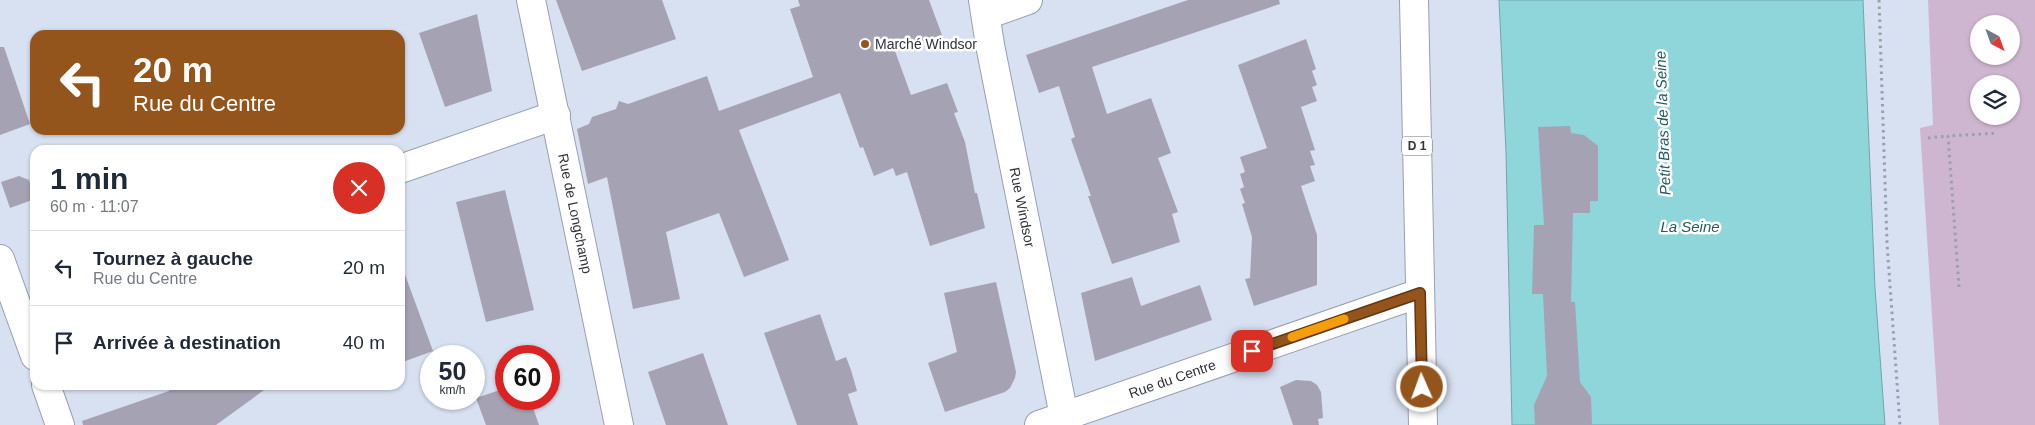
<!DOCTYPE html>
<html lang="fr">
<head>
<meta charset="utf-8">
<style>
  body { margin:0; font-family:Helvetica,sans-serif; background:#f6f6f7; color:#1f2937; height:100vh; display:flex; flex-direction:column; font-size:19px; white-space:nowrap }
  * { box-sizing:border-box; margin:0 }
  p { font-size:16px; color:#747a83 }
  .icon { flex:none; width:28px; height:28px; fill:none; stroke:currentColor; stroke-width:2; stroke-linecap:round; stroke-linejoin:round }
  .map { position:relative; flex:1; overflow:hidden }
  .side { position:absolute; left:30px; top:145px; width:375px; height:245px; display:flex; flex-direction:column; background:#fff; border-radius:15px; box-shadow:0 1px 4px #0004 }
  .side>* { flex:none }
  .hud { position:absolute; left:30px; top:30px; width:375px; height:105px; border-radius:15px; box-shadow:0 1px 4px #0004; background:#94551c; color:#fff; overflow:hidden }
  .needle { width:32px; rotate:139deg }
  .fabs { position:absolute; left:1970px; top:15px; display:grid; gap:10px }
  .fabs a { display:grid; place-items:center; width:50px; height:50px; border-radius:50%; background:#fff; box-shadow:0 1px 4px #0004; font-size:25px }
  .speed { position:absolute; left:420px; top:345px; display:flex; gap:10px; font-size:25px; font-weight:700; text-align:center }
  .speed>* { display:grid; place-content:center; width:65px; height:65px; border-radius:50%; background:#fff; box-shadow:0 1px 4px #0004; line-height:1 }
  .speed small { font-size:12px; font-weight:400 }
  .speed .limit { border:8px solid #d22; background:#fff; color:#111 }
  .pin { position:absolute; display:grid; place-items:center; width:42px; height:42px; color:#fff; margin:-21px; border-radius:10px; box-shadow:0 2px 8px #0006 }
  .me { position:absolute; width:55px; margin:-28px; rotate:358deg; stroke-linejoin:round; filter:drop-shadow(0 0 4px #0008) }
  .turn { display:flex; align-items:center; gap:18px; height:105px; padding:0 20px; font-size:22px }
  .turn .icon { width:65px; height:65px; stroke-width:2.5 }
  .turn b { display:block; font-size:35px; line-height:42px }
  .round { display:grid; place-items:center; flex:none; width:52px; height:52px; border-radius:26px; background:#f6f6f7 }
  .headline { display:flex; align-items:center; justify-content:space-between; height:85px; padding:0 20px }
  h1 { font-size:30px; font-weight:800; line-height:38px }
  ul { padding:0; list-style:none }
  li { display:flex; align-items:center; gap:15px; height:75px; padding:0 20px; border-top:1px solid #e0e1e3 }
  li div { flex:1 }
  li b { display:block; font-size:19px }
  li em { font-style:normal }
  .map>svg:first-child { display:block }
  .green { fill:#cfb6d0; fill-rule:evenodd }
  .water { fill:#8ed6da; stroke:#72a5aa }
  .building { fill:#a5a2b3 }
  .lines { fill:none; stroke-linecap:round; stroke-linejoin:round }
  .street-casing { stroke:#98a0af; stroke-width:30 }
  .primary-casing { stroke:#98a0af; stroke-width:30 }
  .path { stroke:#99a0ac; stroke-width:3; stroke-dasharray:2.5 4; stroke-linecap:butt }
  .street { stroke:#fff; stroke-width:28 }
  .primary { stroke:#fff; stroke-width:28 }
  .route-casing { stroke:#603712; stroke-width:12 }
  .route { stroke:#94551c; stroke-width:9 }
  .slow { stroke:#f59e0b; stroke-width:9 }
  .poi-dot { fill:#94551c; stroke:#fff; stroke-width:2 }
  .labels { text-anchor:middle; stroke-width:5; stroke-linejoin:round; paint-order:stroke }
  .shield { fill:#fff; stroke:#6e7075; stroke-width:1 }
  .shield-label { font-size:12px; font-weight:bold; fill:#30333a }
  .poi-label { font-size:14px; fill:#30333a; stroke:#fff; text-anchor:start }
  .street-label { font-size:14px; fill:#30333a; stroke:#fff }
  .water-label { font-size:15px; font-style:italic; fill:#215d61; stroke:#fff }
</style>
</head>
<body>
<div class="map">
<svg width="2035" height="425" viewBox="0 0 2035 425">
  <rect width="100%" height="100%" fill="#d8e1f1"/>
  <!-- green -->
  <path class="green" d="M1928 0H2035V425H1939L1920 128 1933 125ZM1979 24H2011V56H1979ZM1979 84H2011V116H1979Z"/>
  <!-- water -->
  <path class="water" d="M1499 0H1863L1875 288 1885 425H1512L1506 152Z"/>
  <!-- building -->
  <path class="building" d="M556 0H662L676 39 582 71Z
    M798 0H929L942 35 895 51 911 95 947 83 958 112 954 113 965 142 975 193H977L985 228 930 246 907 172 896 176 893 168 874 176 863 147 860 148 840 93 739 130 789 260 744 277 719 213 666 232 680 299 633 309 607 177 588 184 577 129 589 124 592 117 616 109 619 101 628 104 707 76 719 111 813 77 790 9 800 6Z
    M1188 0H1279L1280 4 1092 67 1107 114 1151 98 1171 153 1158 158 1178 212 1172 214 1180 242 1112 264 1088 196H1091L1071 139 1075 137 1059 86 1039 93 1026 55Z
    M477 14 492 91 445 107 419 33Z
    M1306 39 1316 69 1312 71 1317 85 1312 87 1317 101 1301 107 1315 150 1310 151 1315 165 1310 166 1315 181 1301 186 1317 235V285L1254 306 1245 279 1250 278 1252 237 1242 204 1245 203 1240 189 1244 187 1240 174 1245 172 1240 157 1267 148 1238 65Z
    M0 47H4L30 124 0 135Z
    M1570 126 1571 133 1584 135 1598 146V201H1590V213H1573L1571 302H1575L1580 382 1591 397 1592 425H1535L1534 405 1547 376 1543 294H1532L1534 225H1544L1538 127Z
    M19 176 29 180 35 199 10 208 1 182Z
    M505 190 534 310 486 322 456 202Z
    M400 269H403L433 351 400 363Z
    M1132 277 1141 306 1200 285 1212 320 1095 361 1081 293Z
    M996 282 1016 372 1015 378 1010 388 1005 392 945 412 928 363 957 352 944 293Z
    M820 314 836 361 846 357 851 370 857 391 848 394 858 425H797L764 333Z
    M703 353 728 425H666L648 372Z
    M1296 380 1311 381 1317 385 1321 392 1323 418 1318 419 1319 425H1293L1280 387Z
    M171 385H271L216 425H83L82 421 169 391Z
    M506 388V399H530L539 425H486L476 398Z"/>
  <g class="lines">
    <defs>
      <g id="street">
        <path id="s1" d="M531 0 619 425"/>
        <path id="s2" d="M983 0 990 45 1064 416"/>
        <path d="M986 15 1028 0"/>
        <path d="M400 169 556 115"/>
        <path d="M0 259 35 356"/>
        <path d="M46 385 60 425"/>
        <path id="s3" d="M1039 425 1420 293"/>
      </g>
      <path id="primary" d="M1414 0 1423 425"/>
    </defs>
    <!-- street casing -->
    <use href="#street" class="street-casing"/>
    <!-- primary casing -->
    <use href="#primary" class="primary-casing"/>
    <!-- path -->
    <path class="path" d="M1879 0 1887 243 1900 425
      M1928 138 1948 136
      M1959 287 1948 136 1998 133"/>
    <!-- street -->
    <use href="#street" class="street"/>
    <!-- primary -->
    <use href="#primary" class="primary"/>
  </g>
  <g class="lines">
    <defs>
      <path id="route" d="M1252 351 1420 293 1422 387"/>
    </defs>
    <!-- route casing -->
    <use href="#route" class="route-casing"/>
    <!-- route -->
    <use href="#route" class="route"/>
    <!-- slow -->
    <path class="slow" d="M1292 337 1344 319"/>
  </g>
  <!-- markers -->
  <circle class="poi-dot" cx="865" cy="44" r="5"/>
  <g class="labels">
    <!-- shield labels -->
    <rect class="shield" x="1402" y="136.5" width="30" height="19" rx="4"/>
    <g class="shield-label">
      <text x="1417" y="150">D 1</text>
    </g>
    <!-- poi labels -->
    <g class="poi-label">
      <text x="875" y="49">Marché Windsor</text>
    </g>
    <!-- street labels -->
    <g class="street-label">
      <text dy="5" stroke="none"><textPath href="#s2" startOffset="211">Rue Windsor</textPath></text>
      <text dy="5" stroke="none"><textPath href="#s1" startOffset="218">Rue de Longchamp</textPath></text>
      <text dy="5" stroke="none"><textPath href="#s3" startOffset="141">Rue du Centre</textPath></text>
    </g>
    <!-- water labels -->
    <g class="water-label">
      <text transform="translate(1663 123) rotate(-92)" y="5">Petit Bras de la Seine</text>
      <text x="1690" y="232">La Seine</text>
    </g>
  </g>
</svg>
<div class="fabs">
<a><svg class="needle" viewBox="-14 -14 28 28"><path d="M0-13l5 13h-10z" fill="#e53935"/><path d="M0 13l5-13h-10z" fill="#747a83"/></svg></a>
<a><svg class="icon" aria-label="layers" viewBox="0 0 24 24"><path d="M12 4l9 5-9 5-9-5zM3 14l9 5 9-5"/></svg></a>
</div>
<div class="speed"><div>50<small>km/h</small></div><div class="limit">60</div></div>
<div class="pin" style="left:1252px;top:351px;background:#d93025"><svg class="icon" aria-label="arrive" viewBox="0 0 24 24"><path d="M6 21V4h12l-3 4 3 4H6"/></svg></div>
<svg class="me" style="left:1422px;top:387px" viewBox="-20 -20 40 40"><circle r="17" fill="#94551c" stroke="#fff" stroke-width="3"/><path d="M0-11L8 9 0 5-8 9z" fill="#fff"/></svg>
<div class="hud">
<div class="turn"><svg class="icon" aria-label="left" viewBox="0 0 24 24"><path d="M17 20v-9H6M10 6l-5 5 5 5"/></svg><div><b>20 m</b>Rue du Centre</div></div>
</div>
<section class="side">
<div class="headline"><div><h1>1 min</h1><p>60 m · 11:07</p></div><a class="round" style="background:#d93025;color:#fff"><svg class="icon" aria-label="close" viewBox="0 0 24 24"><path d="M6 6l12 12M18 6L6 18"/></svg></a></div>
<ul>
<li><svg class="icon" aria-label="left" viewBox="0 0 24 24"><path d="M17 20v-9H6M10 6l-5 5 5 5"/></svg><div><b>Tournez à gauche</b><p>Rue du Centre</p></div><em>20 m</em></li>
<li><svg class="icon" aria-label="arrive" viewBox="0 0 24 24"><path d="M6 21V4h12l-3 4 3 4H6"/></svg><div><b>Arrivée à destination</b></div><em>40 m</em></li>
</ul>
</section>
</div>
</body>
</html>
